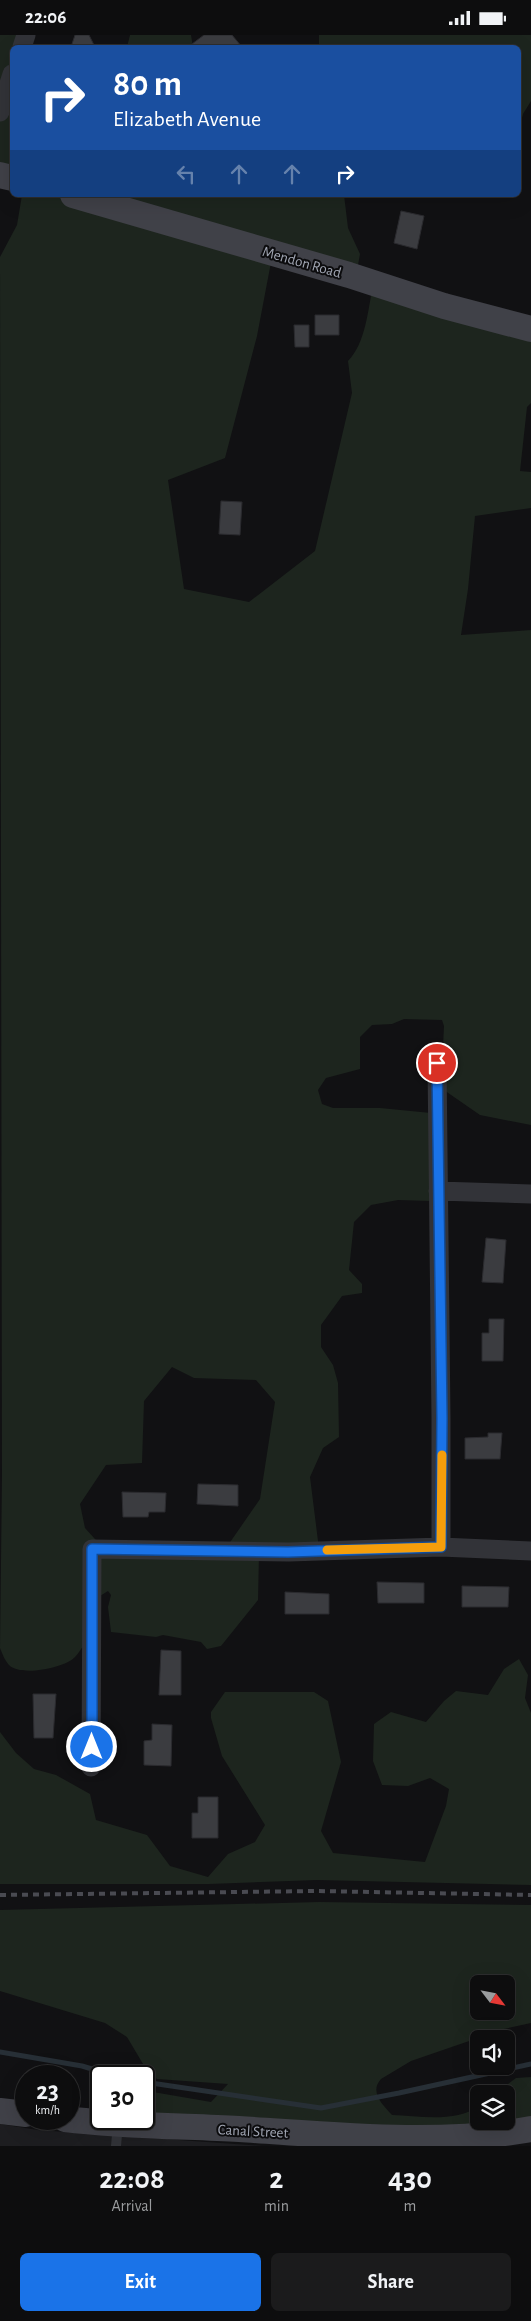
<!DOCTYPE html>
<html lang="en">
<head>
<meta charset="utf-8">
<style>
  body { margin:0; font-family:"Alegreya Sans",sans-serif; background:#1b1b1c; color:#f1f3f6; height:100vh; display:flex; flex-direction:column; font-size:19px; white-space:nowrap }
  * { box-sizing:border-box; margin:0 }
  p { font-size:16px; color:#9a9c9e }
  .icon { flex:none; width:28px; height:28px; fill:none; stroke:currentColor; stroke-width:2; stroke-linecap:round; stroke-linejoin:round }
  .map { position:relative; height:2111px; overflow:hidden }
  .sheet { display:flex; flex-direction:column; background:#0d0d0e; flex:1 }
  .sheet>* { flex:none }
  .guide { position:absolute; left:10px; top:10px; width:511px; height:152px; border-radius:8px; box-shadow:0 5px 20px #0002,0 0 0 1px #2d2d2e; background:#1a4fa0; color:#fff; overflow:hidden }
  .needle { width:32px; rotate:122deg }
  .buttons { position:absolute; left:470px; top:1940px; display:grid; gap:10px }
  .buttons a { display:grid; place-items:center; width:45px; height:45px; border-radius:8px; background:#0d0d0e; box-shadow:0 5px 20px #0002,0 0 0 1px #2d2d2e; font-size:25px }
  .speed { position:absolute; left:15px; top:2030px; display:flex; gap:10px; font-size:25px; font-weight:700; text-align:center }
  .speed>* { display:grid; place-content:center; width:65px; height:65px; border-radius:50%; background:#0d0d0e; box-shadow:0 5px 20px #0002,0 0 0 1px #2d2d2e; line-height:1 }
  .speed small { font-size:12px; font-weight:400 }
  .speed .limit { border:2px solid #111; border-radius:8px; background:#fff; color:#111 }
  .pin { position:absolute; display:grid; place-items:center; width:42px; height:42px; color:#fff; margin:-21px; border:2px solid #fff; border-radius:50%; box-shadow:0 1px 5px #0007 }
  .me { position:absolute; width:55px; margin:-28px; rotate:0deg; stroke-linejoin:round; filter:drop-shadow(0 0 4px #0008) }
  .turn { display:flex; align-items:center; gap:18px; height:105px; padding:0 20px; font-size:22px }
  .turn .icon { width:65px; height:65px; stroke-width:2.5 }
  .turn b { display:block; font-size:35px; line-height:42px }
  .lanes { display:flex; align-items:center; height:48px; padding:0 20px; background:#0003; justify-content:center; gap:25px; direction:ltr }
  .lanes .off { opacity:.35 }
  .eta { display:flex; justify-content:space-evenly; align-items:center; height:85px; text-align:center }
  .eta b { font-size:30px; font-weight:700; line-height:35px }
  .primary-button { display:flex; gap:10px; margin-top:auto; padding:10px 20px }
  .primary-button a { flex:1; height:58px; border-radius:8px; background:#1a73e8; color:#fff; font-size:20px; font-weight:700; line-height:58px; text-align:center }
  .primary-button a+a { background:#1b1b1c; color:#f1f3f6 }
  .status { display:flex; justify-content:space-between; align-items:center; height:35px; padding:0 25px; background:#0d0d0e; direction:ltr }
  .status svg { height:14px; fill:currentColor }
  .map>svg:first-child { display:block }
  .built { fill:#1d1d20 }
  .green { fill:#1d251e; fill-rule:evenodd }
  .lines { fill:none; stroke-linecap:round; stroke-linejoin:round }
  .stream { stroke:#272f36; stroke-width:5 }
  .building { fill:#3b3c40; stroke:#2b2b2f }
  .lane { stroke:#323338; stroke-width:10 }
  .street { stroke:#323338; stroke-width:19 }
  .secondary { stroke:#404148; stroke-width:26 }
  .rail { stroke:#494a51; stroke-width:4; stroke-dasharray:6 5; stroke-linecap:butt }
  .route-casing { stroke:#114b97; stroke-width:12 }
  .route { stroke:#1a73e8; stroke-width:9 }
  .slow { stroke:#f59e0b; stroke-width:9 }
  .labels { text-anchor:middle; stroke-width:4; stroke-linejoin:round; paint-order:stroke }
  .street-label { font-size:15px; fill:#a2a7b4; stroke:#0c0c0e }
</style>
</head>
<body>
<div class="status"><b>22:06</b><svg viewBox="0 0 49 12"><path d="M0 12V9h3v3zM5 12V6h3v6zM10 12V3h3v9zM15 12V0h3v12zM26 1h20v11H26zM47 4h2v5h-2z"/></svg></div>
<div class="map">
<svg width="531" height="2111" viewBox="0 0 531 2111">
  <rect width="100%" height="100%" fill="#111113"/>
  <!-- built -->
  <path class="built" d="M0 2089 38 2095 263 2111H0Z"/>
  <!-- green -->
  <path class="green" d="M0 0H27L23 12H12V46L7 67 12 69V144L0 140Z
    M130 0H191L193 12H127Z
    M319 0H531V66L523 79 519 95V12H319Z
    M22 160H344L348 193 360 219 356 241 272 222 257 301 225 423 168 445 184 554 249 567 315 516 352 358 348 326C366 308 368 274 373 250L531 297V368L527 372 520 436 531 437V473L475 481 468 554 461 600 531 595V1090L480 1080 441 1053 444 991 442 985 404 984 392 989 372 990 360 1002V1034L326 1043 318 1055 322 1069 333 1073H380L431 1078 430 1166 398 1165 371 1170 354 1187 349 1235 362 1249V1258L342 1261 321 1290V1312L333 1330 338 1348 339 1402 323 1413 310 1442 319 1514 259 1519 258 1565 221 1611 207 1614 201 1607 163 1600 156 1602 111 1597 108 1572 111 1560 108 1556 100 1561C94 1581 90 1606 75 1622 65 1633 20 1642 9 1630 5 1626 2 1618 0 1613L2 1440 0 222 17 190ZM172 1332 194 1343 256 1345 275 1367 260 1464 224 1516 104 1514 85 1493 80 1469 106 1430 142 1428 144 1366Z
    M519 1624 528 1640 525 1663 531 1678V1850L317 1845 209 1849H0V1697L16 1718 34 1734 56 1740 90 1759 96 1785 147 1800 170 1831 208 1842 228 1819 255 1807 265 1790 222 1721 211 1683V1677L225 1657H314L328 1666 341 1727 321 1796 333 1818 425 1827 446 1771 449 1754 430 1743 408 1751 382 1750 373 1726 374 1689 391 1677 426 1687 444 1666 456 1656 488 1660 504 1634Z
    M319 1867 531 1870V1988L504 1994 411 2026 381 2044C369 2057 383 2070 392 2080 419 2081 456 2088 479 2071V2086H506V2059H495L516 2043 531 2042V2091L508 2096 144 2084V2059L153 2057 211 2067 228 2049 157 2044 146 2034 127 2002 105 1988 0 1956V1875ZM479 1949H506V1976H479Z"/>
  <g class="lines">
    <!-- stream -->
    <path class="stream" d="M0 2017 82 2031 115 2041
      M144 2047 321 2073 399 2058 531 2029"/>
  </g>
  <!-- building -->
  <path class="building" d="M75 0H89L95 12H71Z
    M204 0H232L242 12H188Z
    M401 176 424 181 417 214 394 208Z
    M315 280H339V300H315Z
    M294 290H309V312H295Z
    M221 466 242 467 240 500 219 499Z
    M486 1203 506 1205 503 1248 482 1247Z
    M489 1284H504L503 1326H482V1298H489Z
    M488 1398H502L500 1424H465V1403L488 1402Z
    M198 1449 238 1450V1471L197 1469Z
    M122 1457 166 1458 165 1477H149L148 1482H123Z
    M377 1547 424 1548V1568H378Z
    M462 1551 509 1552 508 1572H462Z
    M285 1557 329 1559V1579H285Z
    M161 1615 181 1616V1660H159Z
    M33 1659H56L53 1703H34Z
    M152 1689 172 1690 171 1731 144 1730V1706L152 1705Z
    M198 1762H218V1803H192V1778H198Z"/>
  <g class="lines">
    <!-- lane -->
    <path class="lane" d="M116 2111 118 2089"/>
    <!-- street -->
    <path class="street" d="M22 12 26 0
      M0 77 12 39
      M437 1028 441 1383V1512
      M438 1156 531 1159
      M91 1732 92 1514 289 1517 441 1512 531 1516"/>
    <!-- secondary -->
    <path class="secondary" d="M0 140 12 143
      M73 160 349 240 444 271 531 294
      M0 2076 26 2079
      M65 2084C123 2091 181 2091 239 2094 335 2100 436 2111 531 2094"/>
    <!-- rail -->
    <path class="rail" d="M0 1860 316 1856 531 1860"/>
  </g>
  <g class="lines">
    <defs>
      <path id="route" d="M92 1712V1514L288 1517 441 1512 442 1383 437 1028"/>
    </defs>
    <!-- route casing -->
    <use href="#route" class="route-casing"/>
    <!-- route -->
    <use href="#route" class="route"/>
    <!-- slow -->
    <path class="slow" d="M327 1515 441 1512 442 1420"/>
  </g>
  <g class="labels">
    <!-- street labels -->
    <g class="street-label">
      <text transform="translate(302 227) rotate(16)" y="5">Mendon Road</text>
      <text transform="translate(253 2096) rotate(3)" y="5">Canal Street</text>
    </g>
  </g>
</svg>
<div class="buttons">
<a><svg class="needle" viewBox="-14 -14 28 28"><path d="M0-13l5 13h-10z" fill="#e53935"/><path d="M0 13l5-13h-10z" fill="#9a9c9e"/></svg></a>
<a><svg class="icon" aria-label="sound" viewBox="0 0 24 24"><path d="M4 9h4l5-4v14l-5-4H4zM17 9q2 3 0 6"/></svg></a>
<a><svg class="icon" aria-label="layers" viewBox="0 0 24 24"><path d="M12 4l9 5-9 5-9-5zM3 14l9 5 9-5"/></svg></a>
</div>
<div class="speed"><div>23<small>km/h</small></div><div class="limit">30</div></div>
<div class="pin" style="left:437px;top:1028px;background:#d93025"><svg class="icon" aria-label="arrive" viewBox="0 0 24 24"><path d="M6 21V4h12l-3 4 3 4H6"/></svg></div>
<svg class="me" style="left:92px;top:1712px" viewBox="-20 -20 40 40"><circle r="17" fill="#1a73e8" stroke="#fff" stroke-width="3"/><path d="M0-11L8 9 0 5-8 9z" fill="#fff"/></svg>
<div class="guide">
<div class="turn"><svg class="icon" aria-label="right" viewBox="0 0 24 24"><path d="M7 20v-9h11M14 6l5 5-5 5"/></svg><div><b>80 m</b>Elizabeth Avenue</div></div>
<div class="lanes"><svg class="icon off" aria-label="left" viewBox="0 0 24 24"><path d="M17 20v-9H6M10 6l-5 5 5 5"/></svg><svg class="icon off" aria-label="ahead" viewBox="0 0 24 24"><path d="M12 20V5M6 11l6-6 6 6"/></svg><svg class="icon off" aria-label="ahead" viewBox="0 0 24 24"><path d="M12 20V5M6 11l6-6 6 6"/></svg><svg class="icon" aria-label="right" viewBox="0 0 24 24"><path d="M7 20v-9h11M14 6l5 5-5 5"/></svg></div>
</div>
</div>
<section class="sheet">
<div class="eta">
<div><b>22:08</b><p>Arrival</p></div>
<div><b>2</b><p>min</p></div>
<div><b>430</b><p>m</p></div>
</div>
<div class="primary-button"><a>Exit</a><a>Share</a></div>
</section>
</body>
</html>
